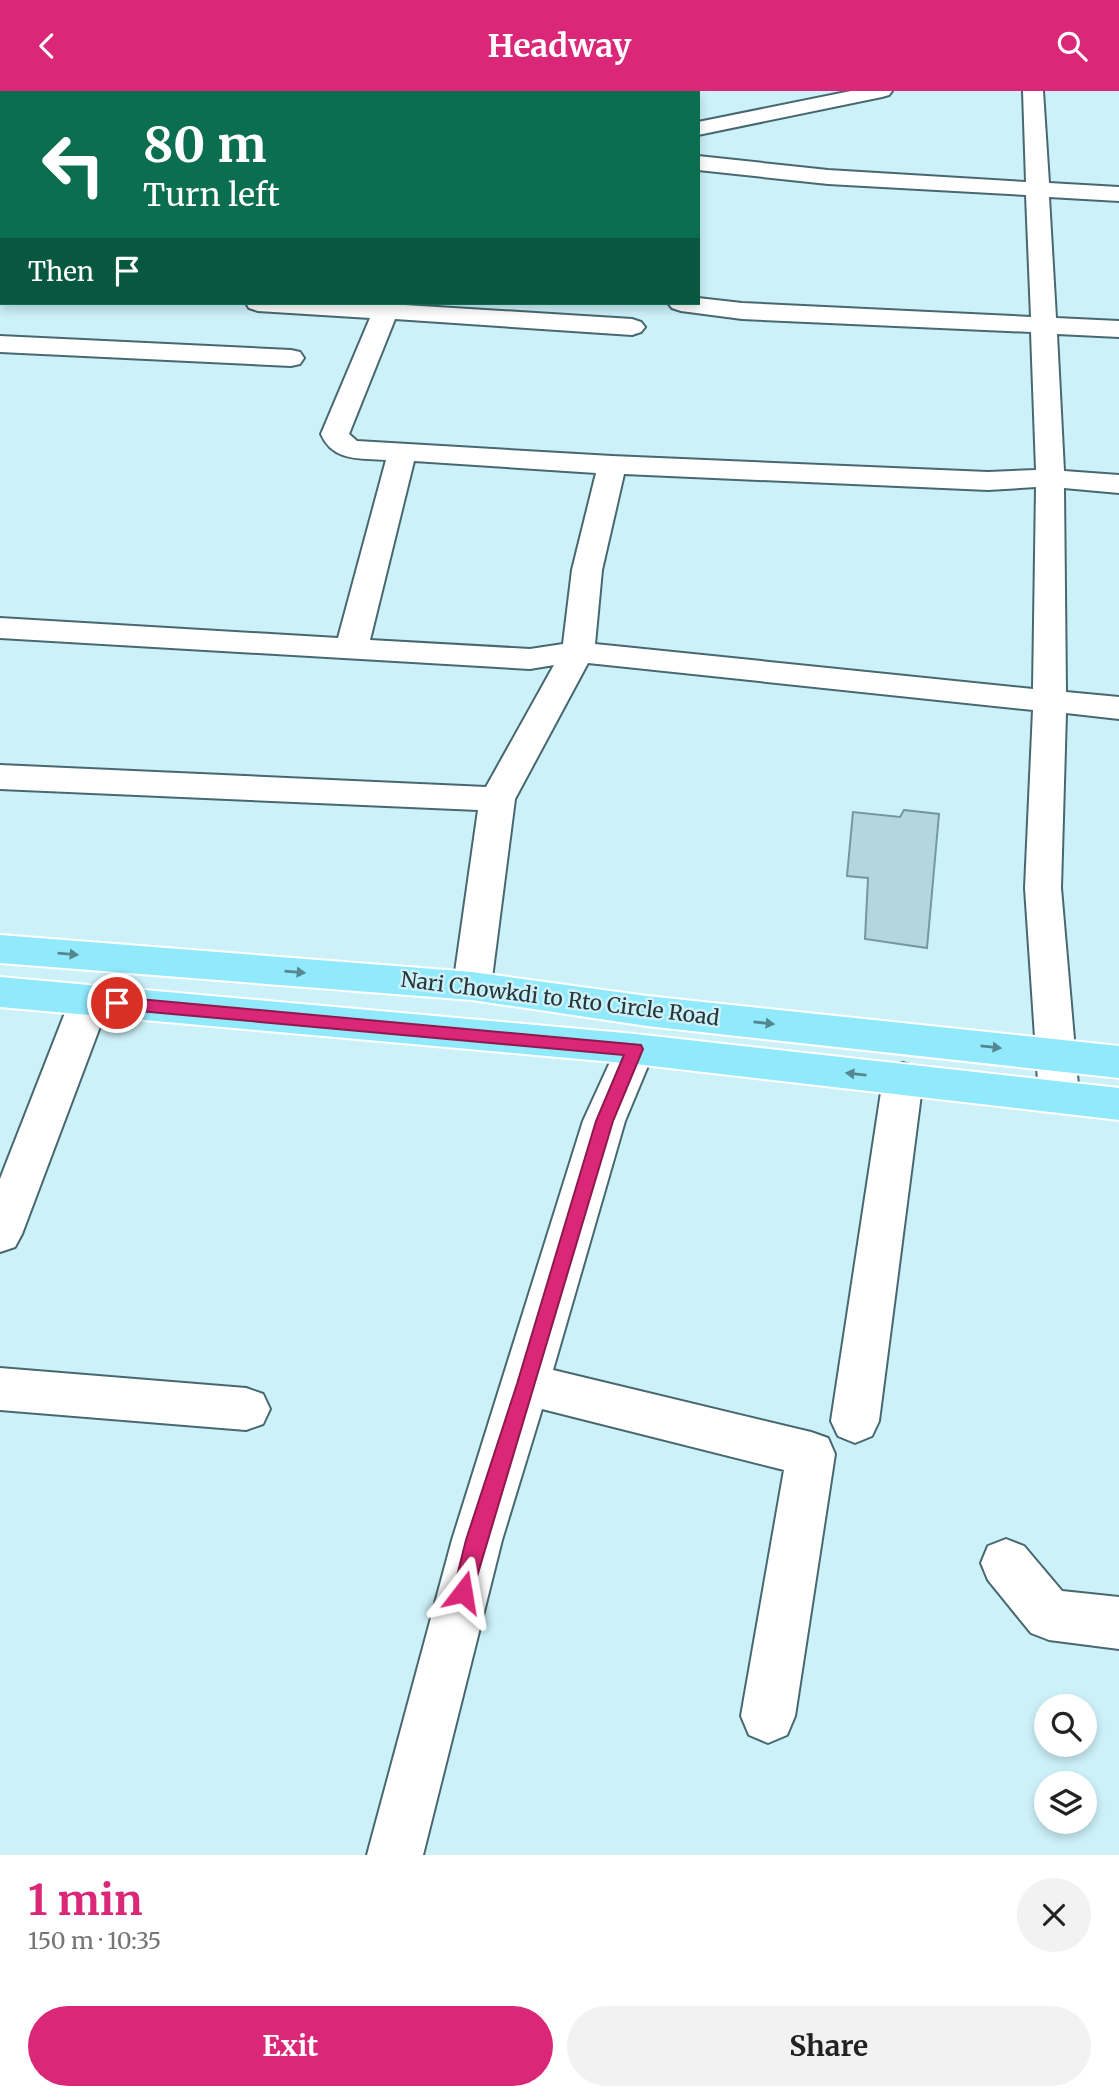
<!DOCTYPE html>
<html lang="en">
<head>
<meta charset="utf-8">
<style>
  body { margin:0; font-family:Merriweather,serif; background:#f2f2f2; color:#222; height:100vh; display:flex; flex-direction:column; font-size:26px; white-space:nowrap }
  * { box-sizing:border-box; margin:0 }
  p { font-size:23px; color:#767676 }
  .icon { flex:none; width:38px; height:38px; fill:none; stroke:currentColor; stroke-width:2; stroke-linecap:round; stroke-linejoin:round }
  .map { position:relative; height:1764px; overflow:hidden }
  .panel { display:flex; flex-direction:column; background:#fff; flex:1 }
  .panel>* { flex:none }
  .banner { position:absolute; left:0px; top:0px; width:700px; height:214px; box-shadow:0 4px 10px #0003; background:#0b6e4f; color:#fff; overflow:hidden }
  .tools { position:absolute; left:1034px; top:1603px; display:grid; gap:14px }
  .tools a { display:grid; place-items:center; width:63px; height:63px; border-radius:50%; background:#fff; box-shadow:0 4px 10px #0003; font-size:35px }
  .pin { position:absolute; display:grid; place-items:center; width:60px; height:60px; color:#fff; margin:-30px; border:4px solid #fff; border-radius:50%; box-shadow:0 2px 7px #0007 }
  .me { position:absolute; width:77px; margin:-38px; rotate:14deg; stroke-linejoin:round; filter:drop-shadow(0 0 5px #0008) }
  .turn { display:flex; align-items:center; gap:24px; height:147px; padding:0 28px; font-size:32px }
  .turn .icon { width:91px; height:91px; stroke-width:2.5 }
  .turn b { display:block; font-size:49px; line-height:60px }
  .then { display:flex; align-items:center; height:66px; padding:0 28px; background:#0003; gap:14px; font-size:26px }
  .round { display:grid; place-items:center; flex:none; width:74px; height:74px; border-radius:37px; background:#f2f2f2 }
  .summary { display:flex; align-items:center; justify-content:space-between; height:119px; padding:0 28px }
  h1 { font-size:42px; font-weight:700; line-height:52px; color:#db2777 }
  .primary-button { display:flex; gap:14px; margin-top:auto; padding:14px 28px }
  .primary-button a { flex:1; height:80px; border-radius:42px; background:#db2777; color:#fff; font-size:28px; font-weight:700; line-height:80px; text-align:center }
  .primary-button a+a { background:#f2f2f2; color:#222 }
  header { display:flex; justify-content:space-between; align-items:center; height:91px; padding:0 28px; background:#db2777; color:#fff; font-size:32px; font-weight:700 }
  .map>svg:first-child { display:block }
  .building { fill:#b4d7df; stroke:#75979e; stroke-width:2 }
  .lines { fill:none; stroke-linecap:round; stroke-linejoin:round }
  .service-casing { stroke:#48686f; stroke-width:3 }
  .minor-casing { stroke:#48686f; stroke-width:4 }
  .trunk-casing { stroke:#fff; stroke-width:4 }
  .service { fill:#fff; fill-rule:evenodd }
  .minor { fill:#fff; fill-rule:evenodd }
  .trunk { fill:#90eafc; fill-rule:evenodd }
  .oneway { fill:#568690 }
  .route { fill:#db2777; stroke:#8e194d; stroke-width:2 }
  .labels { text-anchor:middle; stroke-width:5; stroke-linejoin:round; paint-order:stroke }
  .street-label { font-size:21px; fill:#273538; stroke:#cdf1f9 }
</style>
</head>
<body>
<header><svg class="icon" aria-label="back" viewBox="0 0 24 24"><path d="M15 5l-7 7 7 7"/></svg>Headway<svg class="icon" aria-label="search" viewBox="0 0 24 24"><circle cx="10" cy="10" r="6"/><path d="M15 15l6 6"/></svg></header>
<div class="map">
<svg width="1119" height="1764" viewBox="0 0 1119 1764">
  <rect width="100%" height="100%" fill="#cdf1f9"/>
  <!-- building -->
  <path class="building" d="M904 719 939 723 927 857 865 848 868 787 847 785 853 721 900 726Z"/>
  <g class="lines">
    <defs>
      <path id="service" d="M95 0H107L93 2Z
        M2 75V83L0 84V76Z"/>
      <path id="minor" d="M13 0H34L12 2Z
        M444 0H466L443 2Z
        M618 0H639L617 2Z
        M851 0H892L889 4 882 6 698 44V31Z
        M1023 0H1043L1049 92 1119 96V110L1049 106 1056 227 1119 230V246L1057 243 1064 380 1119 384V402L1064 397 1066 601 1119 606V628L1066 622 1061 797 1079 1006 1073 1017 1059 1022 1045 1017 1039 1006 1025 797 1033 619 588 572 515 708 491 895 486 905 472 909 458 905 453 895 478 719 0 698V674L486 696 554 574 530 578 0 547V527L338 547 386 369C360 367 333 371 321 343L370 227 258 220 249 217 246 212H372L632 228 641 231 645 236 641 241 632 244 395 228 349 343 357 350 612 365 988 381 1036 379 1031 241 742 228 681 220 672 217 668 212H698V207L742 212 1031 226 1026 104 828 93 698 79V65L828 79 1026 91ZM414 370 596 382 572 479 563 553 530 558 370 549ZM624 383 988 399 1036 396 1033 598 595 553 602 479Z
        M0 15H2L0 28Z
        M0 106H2V120H0Z
        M0 190H2V204H0Z
        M0 245 291 259 300 261 304 267 300 273 291 275 0 261Z
        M90 894 104 899 110 909 22 1143 15 1156 0 1161V1088L70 909 76 899Z
        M635 943 649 947 655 958 625 1030 553 1279 811 1341 828 1347 835 1363 795 1625 787 1644 768 1652 749 1644 741 1625 784 1379 542 1318 502 1449 423 1764H367L452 1449 583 1030 621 947Z
        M903 972 917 977 923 988 879 1330 872 1345 855 1352 838 1345 831 1330 883 988 889 977Z
        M0 1277 246 1297 263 1303 270 1318 263 1333 246 1339 0 1319Z
        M1006 1448 1024 1455 1062 1500 1119 1506V1558L1049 1549 1031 1542 988 1489 981 1472 988 1455Z"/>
      <path id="trunk" d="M0 844 472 881 647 905 1119 955V987L647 935 472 909 0 872Z
        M0 886 635 943 1119 997V1029L635 973 0 916Z"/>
    </defs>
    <!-- service casing -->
    <use href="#service" class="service-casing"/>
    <!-- minor casing -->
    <use href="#minor" class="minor-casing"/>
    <!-- trunk casing -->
    <use href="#trunk" class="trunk-casing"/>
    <!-- service -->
    <use href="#service" class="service"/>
    <!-- minor -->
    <use href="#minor" class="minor"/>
    <!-- trunk -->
    <use href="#trunk" class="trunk"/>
  </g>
  <!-- one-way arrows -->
  <defs><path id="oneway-solid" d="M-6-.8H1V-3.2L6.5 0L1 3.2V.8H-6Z" transform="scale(1.75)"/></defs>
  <g class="oneway">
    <use href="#oneway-solid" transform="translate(68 863) rotate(5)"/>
    <use href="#oneway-solid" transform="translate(295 881) rotate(5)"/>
    <use href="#oneway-solid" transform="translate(764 932) rotate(6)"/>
    <use href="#oneway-solid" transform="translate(991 956) rotate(6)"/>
    <use href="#oneway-solid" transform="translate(856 983) rotate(-174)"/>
  </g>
  <!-- route -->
  <path class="route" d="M117 906 641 954 643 958 613 1030 470 1509 463 1512 456 1509 453 1501 466 1449 517 1293 596 1030 624 964 117 918 109 912Z"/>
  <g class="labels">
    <!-- street labels -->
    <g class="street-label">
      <text transform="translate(560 908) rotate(7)" y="7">Nari Chowkdi to Rto Circle Road</text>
    </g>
  </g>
</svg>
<div class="tools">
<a><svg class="icon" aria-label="search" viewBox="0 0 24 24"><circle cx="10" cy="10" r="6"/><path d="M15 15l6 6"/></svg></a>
<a><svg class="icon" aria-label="layers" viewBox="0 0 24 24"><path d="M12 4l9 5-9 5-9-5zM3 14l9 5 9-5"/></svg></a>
</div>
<div class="pin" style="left:117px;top:912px;background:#d93025"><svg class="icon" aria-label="arrive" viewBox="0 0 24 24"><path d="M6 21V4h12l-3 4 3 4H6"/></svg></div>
<svg class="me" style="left:463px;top:1501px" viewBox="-20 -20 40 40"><path d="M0-17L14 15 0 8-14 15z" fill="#db2777" stroke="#fff" stroke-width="4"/></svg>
<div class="banner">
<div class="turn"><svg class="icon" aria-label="left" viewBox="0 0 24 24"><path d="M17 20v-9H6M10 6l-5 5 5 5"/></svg><div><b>80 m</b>Turn left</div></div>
<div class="then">Then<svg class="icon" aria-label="arrive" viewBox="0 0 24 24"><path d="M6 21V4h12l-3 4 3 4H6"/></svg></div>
</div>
</div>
<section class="panel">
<div class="summary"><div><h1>1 min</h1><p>150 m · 10:35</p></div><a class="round"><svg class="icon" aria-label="close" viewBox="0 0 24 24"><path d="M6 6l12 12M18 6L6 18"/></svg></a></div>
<div class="primary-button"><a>Exit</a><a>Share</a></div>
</section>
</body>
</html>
